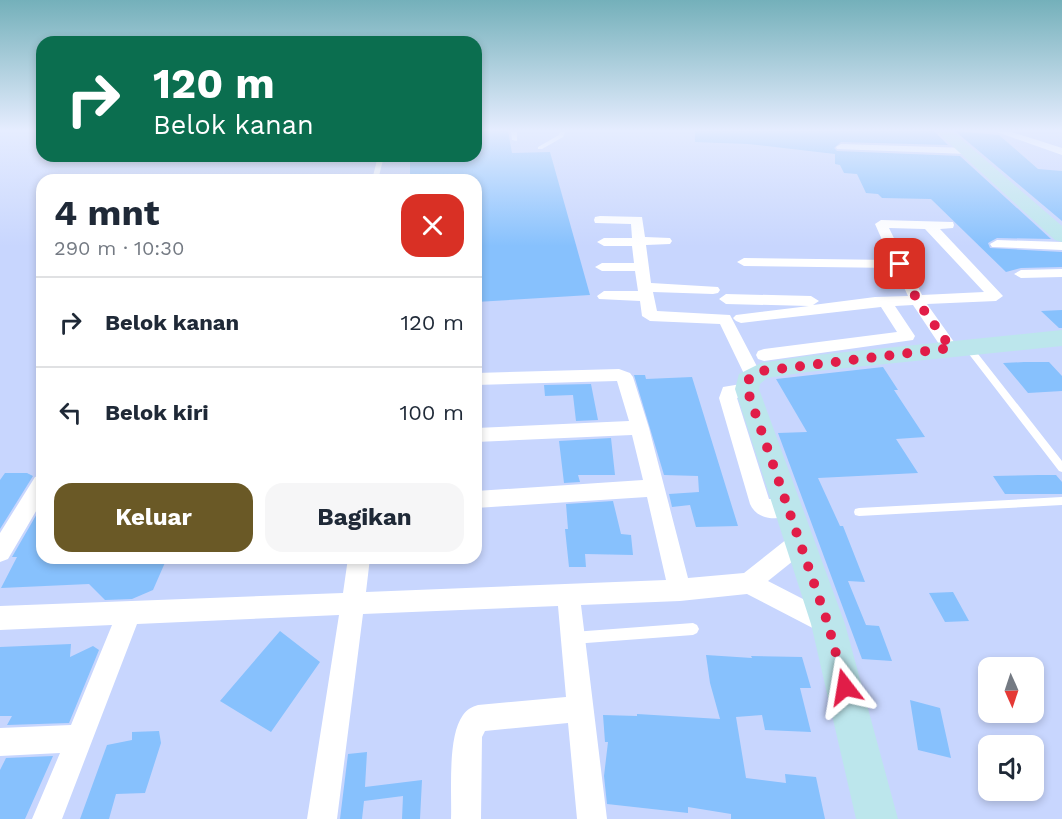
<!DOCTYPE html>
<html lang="id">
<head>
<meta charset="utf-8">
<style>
  body { margin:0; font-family:"Work Sans",sans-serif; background:#f6f6f7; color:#1f2937; height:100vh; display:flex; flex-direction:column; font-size:22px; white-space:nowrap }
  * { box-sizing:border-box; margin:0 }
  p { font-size:20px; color:#747a83 }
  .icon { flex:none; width:33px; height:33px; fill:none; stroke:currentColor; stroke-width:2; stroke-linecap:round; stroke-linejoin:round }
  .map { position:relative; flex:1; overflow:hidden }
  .sheet { position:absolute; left:36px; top:174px; width:446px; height:390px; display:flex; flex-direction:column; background:#fff; border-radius:18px; box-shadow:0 3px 9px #0003 }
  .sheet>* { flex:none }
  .banner { position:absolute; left:36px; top:36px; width:446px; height:126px; border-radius:18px; box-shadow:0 3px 9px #0003; background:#0b6e4f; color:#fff; overflow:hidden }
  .needle { width:39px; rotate:177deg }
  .fabs { position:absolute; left:978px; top:657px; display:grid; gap:12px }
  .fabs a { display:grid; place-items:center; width:66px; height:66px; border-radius:12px; background:#fff; box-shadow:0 3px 9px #0003; font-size:30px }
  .pin { position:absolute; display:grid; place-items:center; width:51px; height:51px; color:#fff; margin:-26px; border-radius:12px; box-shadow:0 3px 9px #0006 }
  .me { position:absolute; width:66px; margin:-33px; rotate:346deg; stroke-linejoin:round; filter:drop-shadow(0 0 4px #0008) }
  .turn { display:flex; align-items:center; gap:21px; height:126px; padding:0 18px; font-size:27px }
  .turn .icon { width:78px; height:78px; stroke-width:2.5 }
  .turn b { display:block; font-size:42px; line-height:51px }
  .round { display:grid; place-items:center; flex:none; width:63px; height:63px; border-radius:18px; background:#f6f6f7 }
  .head { display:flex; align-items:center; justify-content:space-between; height:102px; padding:0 18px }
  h1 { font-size:36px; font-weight:700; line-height:45px }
  .button { display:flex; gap:12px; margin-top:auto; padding:12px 18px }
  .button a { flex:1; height:69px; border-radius:18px; background:#6a5926; color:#fff; font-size:24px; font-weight:700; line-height:69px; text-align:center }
  .button a+a { background:#f6f6f7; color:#1f2937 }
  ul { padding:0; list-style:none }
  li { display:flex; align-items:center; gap:18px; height:90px; padding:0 18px; border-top:2px solid #e0e1e3 }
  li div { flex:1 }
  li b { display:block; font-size:22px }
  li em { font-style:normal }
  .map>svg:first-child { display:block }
  .building { fill:#87c1fd }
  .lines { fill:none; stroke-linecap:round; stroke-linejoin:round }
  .lane { fill:#fff; fill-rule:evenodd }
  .street { fill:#fff; fill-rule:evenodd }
  .secondary { fill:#bce6ec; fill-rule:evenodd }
  .route { stroke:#e11d48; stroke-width:10; stroke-dasharray:0 18 }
</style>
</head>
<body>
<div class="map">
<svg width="1062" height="819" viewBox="0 0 1062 819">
  <rect width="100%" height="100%" fill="#c8d6fe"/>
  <!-- building -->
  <path class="building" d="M476 131H508L512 153 550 152 590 295 476 302V180H447V175L410 177V161L476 156Z
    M695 131H934L948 145 841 142 834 148 837 151 960 156 1051 239 997 238 988 243 990 248 1062 252V267L1021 268 1006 272 931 199 882 198 878 194 866 193 857 174 844 173 840 165 835 164V154L748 144 695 142Z
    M955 131 999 135 1038 169 1062 171V221Z
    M1062 310V328H1059L1041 311Z
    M1024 362H1049L1062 376V391L1028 393 1003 363Z
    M883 367 898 390H894L925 437 896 439 918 473 818 478 840 526H843L865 582 848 581 866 625 879 626 892 661 862 659 778 433 807 432 776 379Z
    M634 375H645L646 379 692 377 738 526 696 527 690 505 672 507 669 494 699 492 698 476 664 475Z
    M591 384 598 420 576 421 573 395 545 396 544 385Z
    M611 438 615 475H578L580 482 564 483 559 441Z
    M5 473H27L33 476 0 529V480Z
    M1039 475H1056L1062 482V494H1005L993 476Z
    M613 501 621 534 631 535 633 555 585 554 586 567H569L565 529H568L566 504Z
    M42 505V558H167L153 590 132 599 105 600 89 584 1 588 17 557H12Z
    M953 592 969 621 945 622 929 593Z
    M280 631 320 662 271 732 220 701Z
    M71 644 70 657 93 646 99 650 69 723 7 725 12 716H0V647Z
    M706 655 752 658 751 656 802 657 811 688H800L811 732 765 730 762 715 736 717 746 778 786 783 785 774 816 777 825 819H731V814L688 807V813L607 804 604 776 608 742H605L603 715 637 716V714L720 719 710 683Z
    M910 700 940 708 951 758 918 750Z
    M159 731 161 743 145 793 116 794 109 819H80L107 745 132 740V732Z
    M367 752 365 787 422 780 420 819H402L403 796 364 801 362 819H340L348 754Z
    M53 756 25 819H0V770L6 758Z"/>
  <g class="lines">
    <!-- lane -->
    <path class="lane" d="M511 131H517V141L512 140Z
      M560 131H566L563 137 542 149H538V147L559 135Z
      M378 156H431L428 158 383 160 378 180H372Z
      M968 344 971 345 1062 461V472L1059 471 965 349 964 347 965 345Z
      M1062 497V505L859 516 855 515 854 512 855 509 859 508Z
      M693 623 697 625 699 629 697 633 693 635 573 644 569 642 567 638 569 634 573 632Z"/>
    <!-- street -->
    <path class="street" d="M994 131H1009L1062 148V155Z
      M841 144 968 148 973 151 968 154 837 149 836 147Z
      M600 216 642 217 645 237 670 238 672 241 670 244 646 245 651 283 718 287 720 290 718 293 713 294 653 292 657 311 730 315 762 376 759 380H747L720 324 650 321 642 316 640 301 599 299 597 296 604 291H638L635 271H602L595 267 602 263H634L632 246H604L597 242 604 238H632L631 224 595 223 594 220 595 217Z
      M881 220 953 222 954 225 953 228 940 229 1003 296 996 301 927 304 959 349 957 353H945L913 305 895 306 915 336 913 340 764 361 758 359 756 355 758 351 764 349 897 332 881 307 741 323 736 321 733 318 736 315 809 306 726 304 719 299 726 294 811 296 819 301 813 305 875 297 908 296 895 268 744 266 737 262 744 258 891 260 875 224ZM889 228 925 229 984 292 922 295Z
      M997 240 1062 242V250L992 247 990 244Z
      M1062 269V277L1021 278 1014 274 1021 270Z
      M619 369 630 373 633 377 649 428 688 578 744 573 792 535 800 532 808 535 811 542 808 549 768 581 836 616 840 624 836 632 828 636 747 594 680 601 581 605 607 819H577L568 723 485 731 482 737 481 819H451C452 792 447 737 463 715 467 709 472 707 478 705L566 697 558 606 363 614 337 819H307L339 615 137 624 62 819H32L60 753 0 756V728L71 725 112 625 0 630V606L343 593 348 558H370L366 592 666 580 647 497 476 508V491L643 480 632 435 476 442V428L629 421 617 381 476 385V373Z
      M747 383 753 385 756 389 753 393 737 398 769 499H789L796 502 799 508 796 514C780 520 758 522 750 504L719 398 723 387Z
      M42 475V501L8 559 0 562V533L35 477Z"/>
    <!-- secondary -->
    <path class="secondary" d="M936 131H952L1062 226V242L1055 240Z
      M1062 330V346L807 372 767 378 760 384 759 389 845 624 898 819H856L811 624 735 389 739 374 761 363 807 356Z"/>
  </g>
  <!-- sky -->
  <linearGradient id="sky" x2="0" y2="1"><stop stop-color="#74b0ba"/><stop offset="0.53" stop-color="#e6edff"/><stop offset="1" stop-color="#e6edff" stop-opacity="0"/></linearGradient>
  <rect width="1062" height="246" fill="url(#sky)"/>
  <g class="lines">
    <!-- route -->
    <path class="route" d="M845 687 828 624 747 389 748 380 761 371 951 348 918 302 900 264"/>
  </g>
</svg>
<div class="fabs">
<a><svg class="needle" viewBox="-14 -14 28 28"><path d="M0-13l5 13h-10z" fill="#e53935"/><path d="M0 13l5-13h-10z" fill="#747a83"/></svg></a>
<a><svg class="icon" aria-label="sound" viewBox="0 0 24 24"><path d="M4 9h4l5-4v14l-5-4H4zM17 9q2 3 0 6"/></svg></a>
</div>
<div class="pin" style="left:900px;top:264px;background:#d93025"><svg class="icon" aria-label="arrive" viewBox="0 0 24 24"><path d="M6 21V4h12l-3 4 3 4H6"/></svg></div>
<svg class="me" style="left:845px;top:687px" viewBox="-20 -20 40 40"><path d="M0-17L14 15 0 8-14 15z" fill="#e11d48" stroke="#fff" stroke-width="4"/></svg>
<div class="banner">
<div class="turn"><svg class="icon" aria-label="right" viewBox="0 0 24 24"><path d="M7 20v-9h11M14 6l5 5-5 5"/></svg><div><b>120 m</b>Belok kanan</div></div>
</div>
<section class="sheet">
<div class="head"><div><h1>4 mnt</h1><p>290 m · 10:30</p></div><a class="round" style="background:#d93025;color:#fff"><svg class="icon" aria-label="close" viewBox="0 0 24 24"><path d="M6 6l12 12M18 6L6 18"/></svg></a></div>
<ul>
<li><svg class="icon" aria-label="right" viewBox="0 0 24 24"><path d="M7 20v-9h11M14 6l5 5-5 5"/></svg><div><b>Belok kanan</b></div><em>120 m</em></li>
<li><svg class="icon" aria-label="left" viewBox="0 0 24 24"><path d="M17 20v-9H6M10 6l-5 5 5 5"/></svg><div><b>Belok kiri</b></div><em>100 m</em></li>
</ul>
<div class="button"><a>Keluar</a><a>Bagikan</a></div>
</section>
</div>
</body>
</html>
